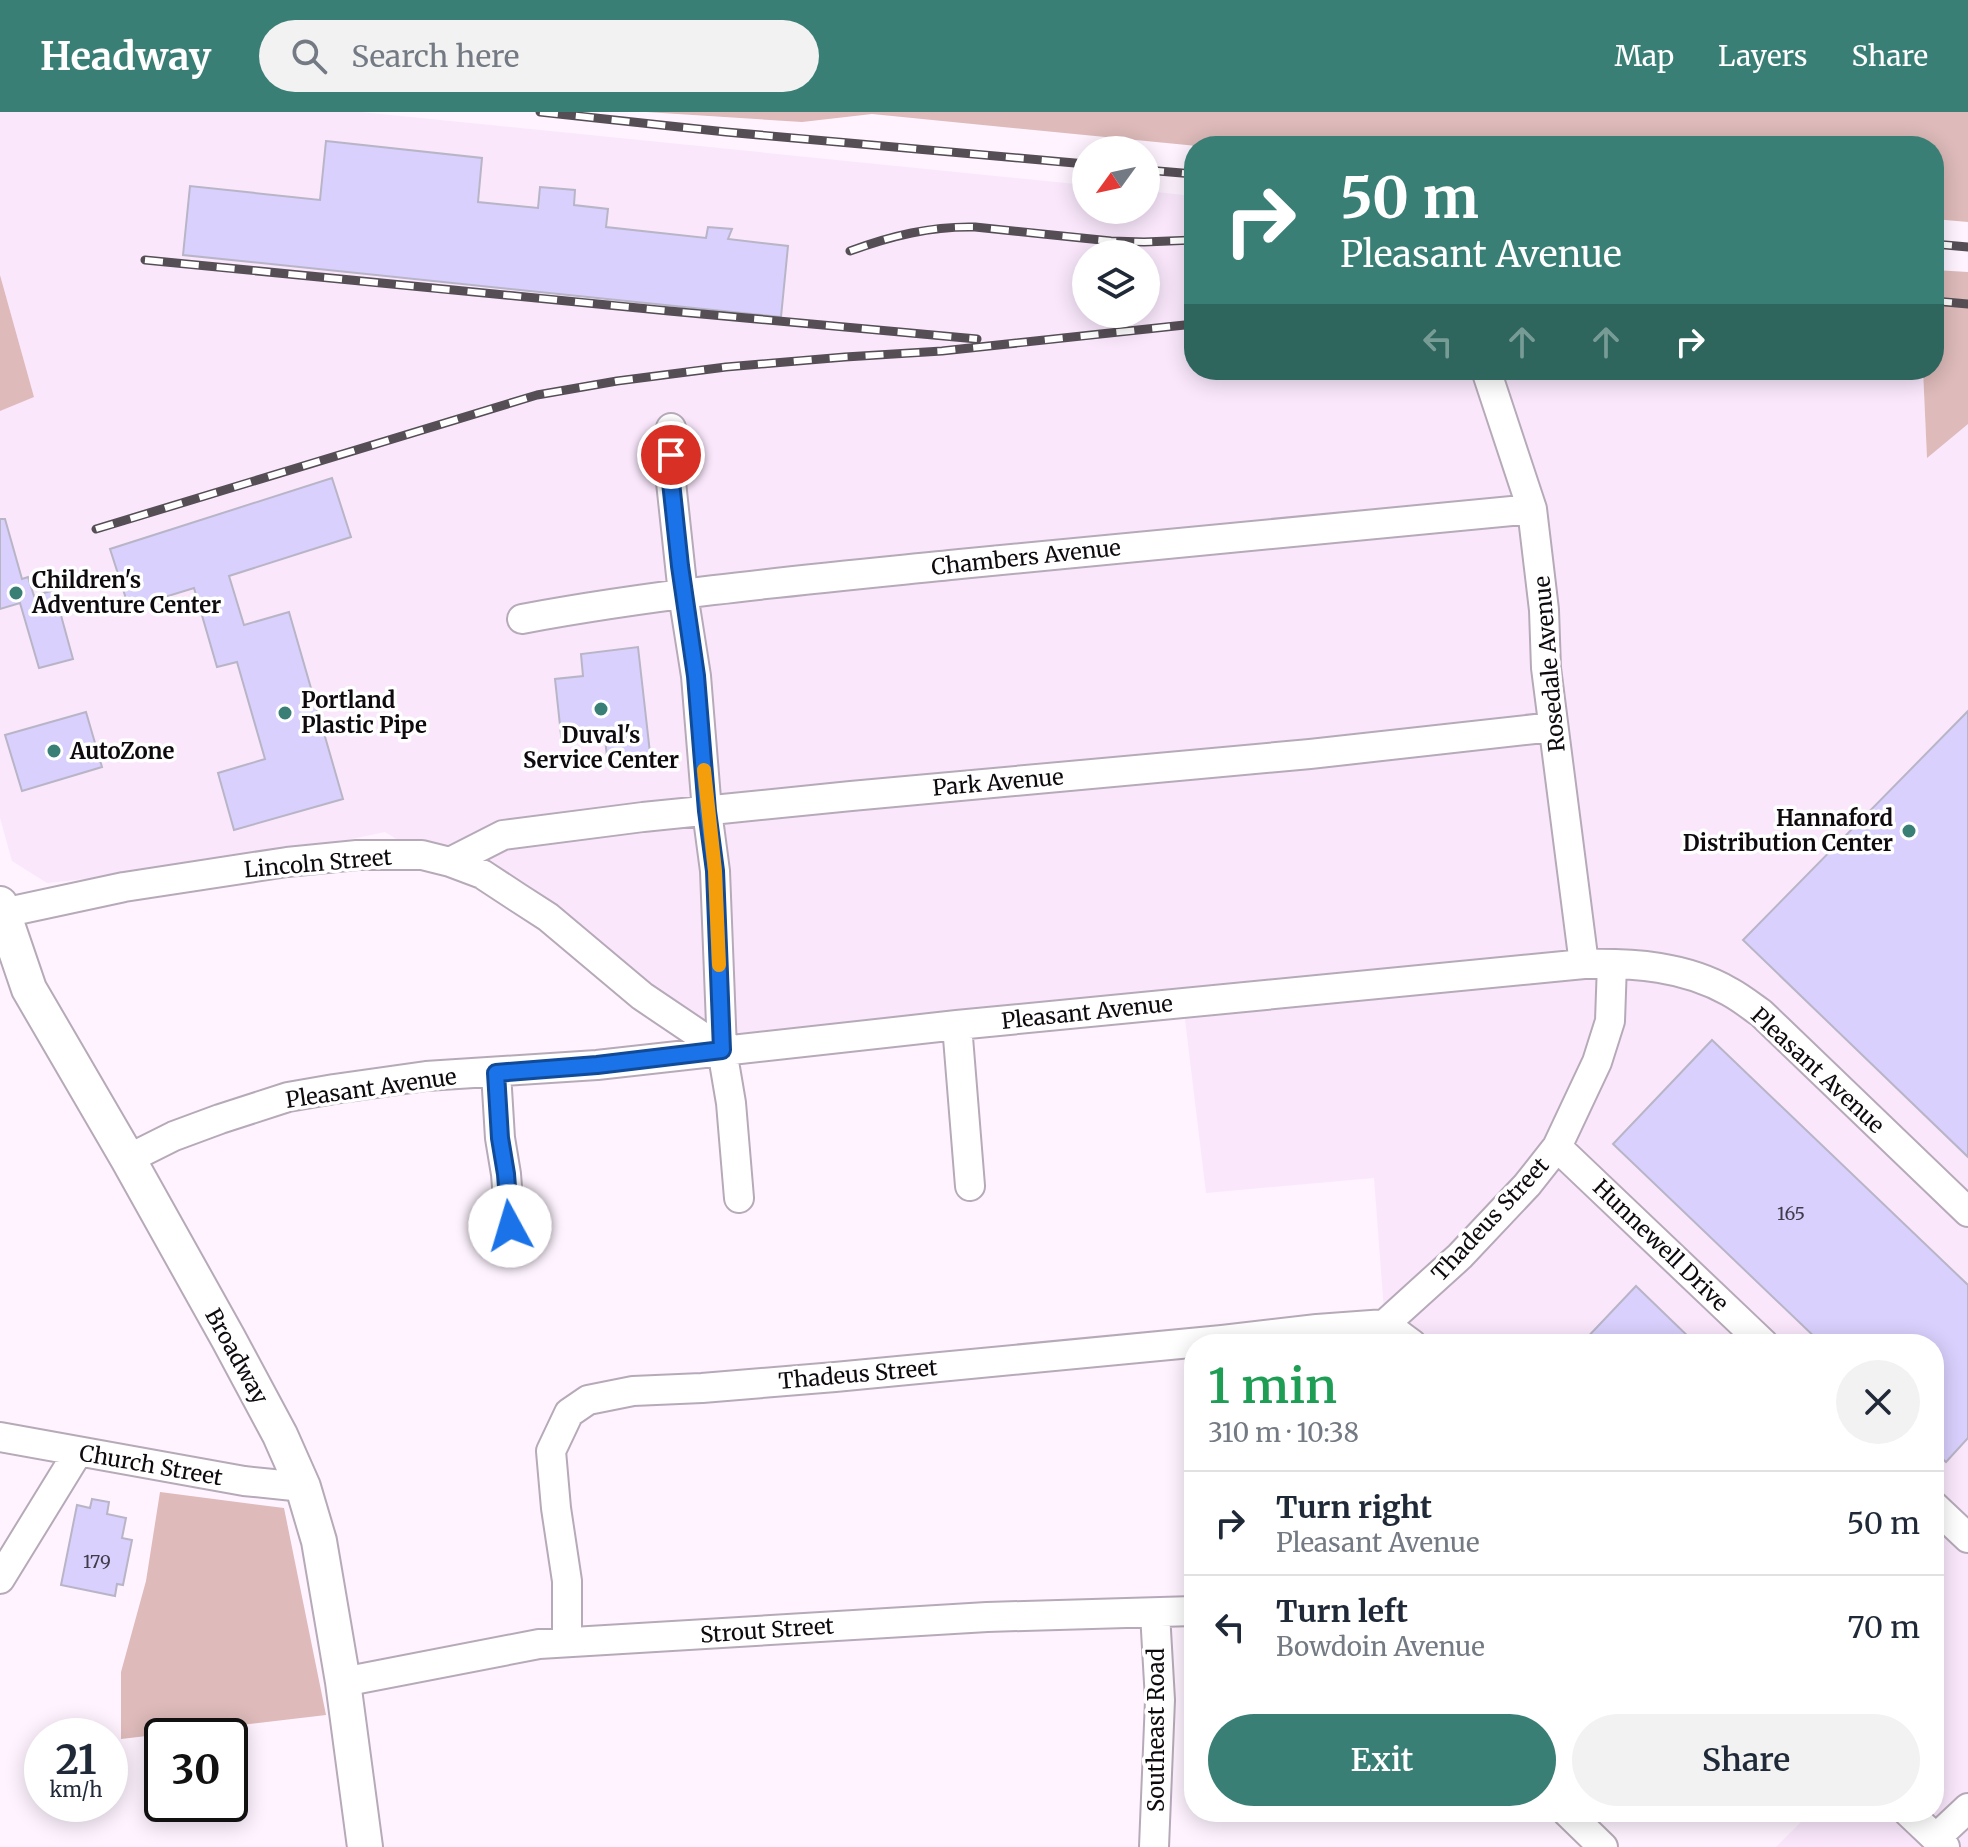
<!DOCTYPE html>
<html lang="en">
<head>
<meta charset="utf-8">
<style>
  body { margin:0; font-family:Merriweather,serif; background:#f2f2f3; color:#1f2937; height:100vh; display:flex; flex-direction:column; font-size:30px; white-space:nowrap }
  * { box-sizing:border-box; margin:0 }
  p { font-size:26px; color:#747a83 }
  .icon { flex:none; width:44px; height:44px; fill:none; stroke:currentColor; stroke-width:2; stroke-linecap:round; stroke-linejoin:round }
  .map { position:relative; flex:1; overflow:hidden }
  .panel { position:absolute; left:1184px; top:1222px; width:760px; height:488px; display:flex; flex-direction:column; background:#fff; border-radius:32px; box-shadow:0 4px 20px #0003 }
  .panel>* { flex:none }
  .hud { position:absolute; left:1184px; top:24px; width:760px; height:244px; border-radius:32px; box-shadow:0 4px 20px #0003; background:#3a7f75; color:#fff; overflow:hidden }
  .needle { width:52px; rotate:237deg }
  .buttons { position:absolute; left:1072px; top:24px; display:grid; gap:16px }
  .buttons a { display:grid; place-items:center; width:88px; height:88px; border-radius:50%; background:#fff; box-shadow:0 4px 20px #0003; font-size:40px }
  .speed { position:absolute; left:24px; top:1606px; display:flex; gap:16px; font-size:40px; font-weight:700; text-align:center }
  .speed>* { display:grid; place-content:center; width:104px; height:104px; border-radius:50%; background:#fff; box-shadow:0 4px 20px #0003; line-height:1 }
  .speed small { font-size:20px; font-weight:400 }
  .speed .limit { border:4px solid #111; border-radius:12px; background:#fff; color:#111 }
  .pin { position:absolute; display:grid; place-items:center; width:68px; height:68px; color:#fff; margin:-34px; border:4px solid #fff; border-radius:50%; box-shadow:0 2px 8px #0007 }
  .me { position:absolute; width:88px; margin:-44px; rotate:354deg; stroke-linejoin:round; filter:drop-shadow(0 0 6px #0008) }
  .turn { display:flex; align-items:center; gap:28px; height:168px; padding:0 24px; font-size:36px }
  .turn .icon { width:104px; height:104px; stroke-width:2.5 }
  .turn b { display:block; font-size:56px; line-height:68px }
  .lanes { display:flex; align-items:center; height:76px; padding:0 24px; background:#0003; justify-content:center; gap:40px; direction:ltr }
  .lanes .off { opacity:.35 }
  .round { display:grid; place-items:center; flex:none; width:84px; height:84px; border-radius:42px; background:#f2f2f3 }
  .head { display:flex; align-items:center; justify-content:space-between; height:136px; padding:0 24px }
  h1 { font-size:48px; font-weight:600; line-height:60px; color:#1e9e55 }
  .button { display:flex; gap:16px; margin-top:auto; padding:16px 24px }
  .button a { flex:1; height:92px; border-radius:48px; background:#3a7f75; color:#fff; font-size:32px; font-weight:600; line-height:92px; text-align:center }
  .button a+a { background:#f2f2f3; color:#1f2937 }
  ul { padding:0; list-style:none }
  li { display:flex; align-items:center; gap:24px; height:104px; padding:0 24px; border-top:2px solid #e0e1e3 }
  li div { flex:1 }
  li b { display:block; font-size:30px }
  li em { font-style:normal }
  header { display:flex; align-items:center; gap:48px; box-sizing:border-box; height:112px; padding:0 40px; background:#3a7f75; color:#fff }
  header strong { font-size:38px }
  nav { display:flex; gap:44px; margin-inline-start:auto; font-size:28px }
  .search { width:560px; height:72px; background:#f2f2f3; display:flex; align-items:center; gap:20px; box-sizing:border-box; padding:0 28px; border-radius:44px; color:#747a83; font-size:30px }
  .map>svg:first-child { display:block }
  .built { fill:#fae7fc; fill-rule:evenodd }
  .green { fill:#debaba }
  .building { fill:#d9d0fd; stroke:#b8b5c6; stroke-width:2 }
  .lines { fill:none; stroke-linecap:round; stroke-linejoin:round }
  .minor-casing { stroke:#b6aab8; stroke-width:32 }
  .major-casing { stroke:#b6aab8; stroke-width:38 }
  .minor { stroke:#fff; stroke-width:28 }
  .major { stroke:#fff; stroke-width:34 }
  .rail-casing { stroke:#554f55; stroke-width:9 }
  .rail { stroke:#fff; stroke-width:6; stroke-dasharray:18; stroke-linecap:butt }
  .route-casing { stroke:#114b97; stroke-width:20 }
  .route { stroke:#1a73e8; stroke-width:14 }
  .slow { stroke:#f59e0b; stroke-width:14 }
  .poi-dot { fill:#3a7f75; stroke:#fff; stroke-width:3 }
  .labels { text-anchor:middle; stroke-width:7; stroke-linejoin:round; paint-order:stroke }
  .number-label { font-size:18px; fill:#413c4a }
  .street-label { font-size:22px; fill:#0e0a0e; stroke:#fff }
  .poi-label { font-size:22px; font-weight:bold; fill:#0e0a0e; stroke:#fff; text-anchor:start }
</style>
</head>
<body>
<header>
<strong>Headway</strong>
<div class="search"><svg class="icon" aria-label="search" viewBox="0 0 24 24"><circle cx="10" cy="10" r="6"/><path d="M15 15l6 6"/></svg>Search here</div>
<nav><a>Map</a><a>Layers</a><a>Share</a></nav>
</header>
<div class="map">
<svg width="1968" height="1735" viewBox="0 0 1968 1735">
  <rect width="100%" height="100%" fill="#fef3ff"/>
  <!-- built -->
  <path class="built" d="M0 0H361L1086 73V98H1146V79L1194 84V258H1923L1927 345 1968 312V1735H1776L1811 1700H1934V1232H1405L1385 1212 1374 1066 1206 1081 1183 891 722 938 548 805 422 743 385 720 238 751 47 771 12 749 0 706V297L34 285 0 163ZM1086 142H1146V202H1086Z"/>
  <!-- green -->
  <path class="green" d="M646 0H1968V110L1934 107V34H1197L872 2 802 10Z
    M1934 158 1968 160V312L1927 346 1923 258H1934Z
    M0 163 34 285 0 299Z
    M160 1380 284 1396 326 1603 121 1627V1560L146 1469Z"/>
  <!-- building -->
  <path class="building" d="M326 29 482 46 478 90 538 96 540 75 575 78 574 93 608 97 606 115 706 126 708 115 732 117 728 127 788 134 781 205 183 143 190 74 320 88Z
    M332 366 351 425 229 464 244 513 289 500 343 687 234 718 218 661 265 647 237 550 217 555 194 476 129 496 110 437Z
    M0 407H5L22 467 28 465 34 484 54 478 73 547 39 556 20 491 0 497Z
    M638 535 650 641 607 645 605 627 562 632 555 567 583 564 581 542Z
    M1968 599V1045L1743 828Z
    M86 600 102 655 22 679 5 623Z
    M1712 928 1968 1173V1326L1946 1350 1934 1339V1232H1822L1613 1032Z
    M1636 1174 1696 1232H1581Z
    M92 1387 109 1390 107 1402 126 1406 122 1426 132 1428 123 1473 117 1472 115 1484 61 1473 77 1393 90 1396Z"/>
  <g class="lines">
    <defs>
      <path id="minor" d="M1486 258 1532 397 1544 498 1546 556 1584 852
        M671 316V370L683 482 696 564 707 699 715 759 722 938 731 991 739 1086
        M522 507C666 480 813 467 960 452 1151 433 1342 414 1532 397
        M450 750 503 723 643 705 851 684 1310 642 1553 615
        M3 801 124 775 287 750 357 743H422L450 750 482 762 517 785 548 805 642 884 722 938
        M957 913 970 1074
        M496 961 500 1026 506 1062 510 1114
        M1557 1035 1764 1232
        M128 1047 174 1024 220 1007 288 985 334 977 426 964 597 953 957 913 1584 852C1634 851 1685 854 1730 880 1741 886 1751 894 1761 901L1968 1100
        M1382 1227 1385 1212 1460 1144 1527 1073 1557 1035 1597 950 1610 909 1612 852
        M0 1325 244 1369 303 1375
        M1934 1394 1968 1426
        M0 1467 78 1340
        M567 1529V1469L556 1396 551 1339 569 1301 588 1288 633 1279 702 1276 835 1265 1222 1228 1317 1217 1385 1212 1412 1232
        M343 1570 539 1532 987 1505 1194 1499
        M1567 1700 1603 1735
        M1908 1700 1945 1735
        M1936 1726 1968 1696
        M1154 1735 1160 1588 1155 1501"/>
      <path id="major" d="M0 792 29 877 128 1047 228 1226 280 1323 303 1375 319 1429 343 1570 365 1735"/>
    </defs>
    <!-- minor casing -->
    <use href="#minor" class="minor-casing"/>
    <!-- major casing -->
    <use href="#major" class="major-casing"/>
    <!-- minor -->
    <use href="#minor" class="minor"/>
    <!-- major -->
    <use href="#major" class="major"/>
    <defs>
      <path id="rail" d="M540 0 726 20 1086 52
        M1146 58 1194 62
        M1934 132 1968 135
        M850 139C891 124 931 114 975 115L1111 129 1144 130 1194 128
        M145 148 669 199 977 227
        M1934 189 1968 192
        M96 417 537 283 617 269 726 255 845 245 942 239 1194 212"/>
    </defs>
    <!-- rail casing -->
    <use href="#rail" class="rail-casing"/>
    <!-- rail -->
    <use href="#rail" class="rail"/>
  </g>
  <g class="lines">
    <defs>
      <path id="route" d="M510 1114 506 1062 500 1026 496 961 597 953 722 938 715 759 707 699 696 564 680 454 671 370V343"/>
    </defs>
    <!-- route casing -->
    <use href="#route" class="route-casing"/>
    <!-- route -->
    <use href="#route" class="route"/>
    <!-- slow -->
    <path class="slow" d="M704 658 715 759 719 853"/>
  </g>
  <!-- markers -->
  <g class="poi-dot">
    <circle cx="16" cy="481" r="8"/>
    <circle cx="601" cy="597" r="8"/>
    <circle cx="285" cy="601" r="8"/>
    <circle cx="54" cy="639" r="8"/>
    <circle cx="1909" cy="719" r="8"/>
  </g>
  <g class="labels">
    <!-- number labels -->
    <g class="number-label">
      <text x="1791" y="1108">165</text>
      <text x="97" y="1456">179</text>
    </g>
    <!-- street labels -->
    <g class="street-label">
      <text transform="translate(1026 445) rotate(-6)" y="8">Chambers Avenue</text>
      <text transform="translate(1549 552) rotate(-95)" y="8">Rosedale Avenue</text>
      <text transform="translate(998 670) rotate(-5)" y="8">Park Avenue</text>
      <text transform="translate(318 751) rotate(-5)" y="8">Lincoln Street</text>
      <text transform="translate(1087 900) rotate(-6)" y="8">Pleasant Avenue</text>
      <text transform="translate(1818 958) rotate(43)" y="8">Pleasant Avenue</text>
      <text transform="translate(371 976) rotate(-8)" y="8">Pleasant Avenue</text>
      <text transform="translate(1490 1107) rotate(-47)" y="8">Thadeus Street</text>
      <text transform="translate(1661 1133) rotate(44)" y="8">Hunnewell Drive</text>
      <text transform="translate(237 1244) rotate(61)" y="8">Broadway</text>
      <text transform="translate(858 1262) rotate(-5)" y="8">Thadeus Street</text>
      <text transform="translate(151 1353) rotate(10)" y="8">Church Street</text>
      <text transform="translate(767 1518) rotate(-4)" y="8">Strout Street</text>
      <text transform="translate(1156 1618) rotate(-90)" y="8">Southeast Road</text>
    </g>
    <!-- poi labels -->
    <g class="poi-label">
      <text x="32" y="476">Children's<tspan x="32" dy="25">Adventure Center</tspan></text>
      <text x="301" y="596">Portland<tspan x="301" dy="25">Plastic Pipe</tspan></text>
      <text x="601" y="631" text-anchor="middle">Duval's<tspan x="601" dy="25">Service Center</tspan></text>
      <text x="70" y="647">AutoZone</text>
      <text x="1893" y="714" text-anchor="end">Hannaford<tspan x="1893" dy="25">Distribution Center</tspan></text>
    </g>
  </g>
</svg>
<div class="buttons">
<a><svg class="needle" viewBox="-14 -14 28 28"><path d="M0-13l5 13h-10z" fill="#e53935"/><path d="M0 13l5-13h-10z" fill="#747a83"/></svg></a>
<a><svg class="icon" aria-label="layers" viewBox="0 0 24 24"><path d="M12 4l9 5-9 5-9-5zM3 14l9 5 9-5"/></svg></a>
</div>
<div class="speed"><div>21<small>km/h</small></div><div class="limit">30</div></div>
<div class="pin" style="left:671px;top:343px;background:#d93025"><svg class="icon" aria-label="arrive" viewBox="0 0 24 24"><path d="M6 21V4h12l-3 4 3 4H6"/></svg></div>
<svg class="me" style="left:510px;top:1114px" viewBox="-20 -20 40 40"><circle r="19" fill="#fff"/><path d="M0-13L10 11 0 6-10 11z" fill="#1a73e8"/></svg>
<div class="hud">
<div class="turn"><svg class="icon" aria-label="right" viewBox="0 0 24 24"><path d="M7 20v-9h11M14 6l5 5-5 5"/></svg><div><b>50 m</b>Pleasant Avenue</div></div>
<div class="lanes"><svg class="icon off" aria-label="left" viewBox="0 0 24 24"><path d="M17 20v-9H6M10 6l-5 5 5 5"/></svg><svg class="icon off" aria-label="ahead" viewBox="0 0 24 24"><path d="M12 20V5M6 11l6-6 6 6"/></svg><svg class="icon off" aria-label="ahead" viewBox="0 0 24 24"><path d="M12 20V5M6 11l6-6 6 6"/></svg><svg class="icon" aria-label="right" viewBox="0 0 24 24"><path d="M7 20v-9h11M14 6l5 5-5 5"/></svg></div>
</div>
<section class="panel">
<div class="head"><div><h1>1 min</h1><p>310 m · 10:38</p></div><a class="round"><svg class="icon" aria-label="close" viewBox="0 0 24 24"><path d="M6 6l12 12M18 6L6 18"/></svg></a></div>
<ul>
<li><svg class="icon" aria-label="right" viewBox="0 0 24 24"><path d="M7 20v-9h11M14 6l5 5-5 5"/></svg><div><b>Turn right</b><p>Pleasant Avenue</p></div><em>50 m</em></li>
<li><svg class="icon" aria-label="left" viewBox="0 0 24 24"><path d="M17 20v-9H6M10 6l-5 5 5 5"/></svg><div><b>Turn left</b><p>Bowdoin Avenue</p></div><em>70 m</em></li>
</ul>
<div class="button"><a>Exit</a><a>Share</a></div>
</section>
</div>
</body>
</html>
